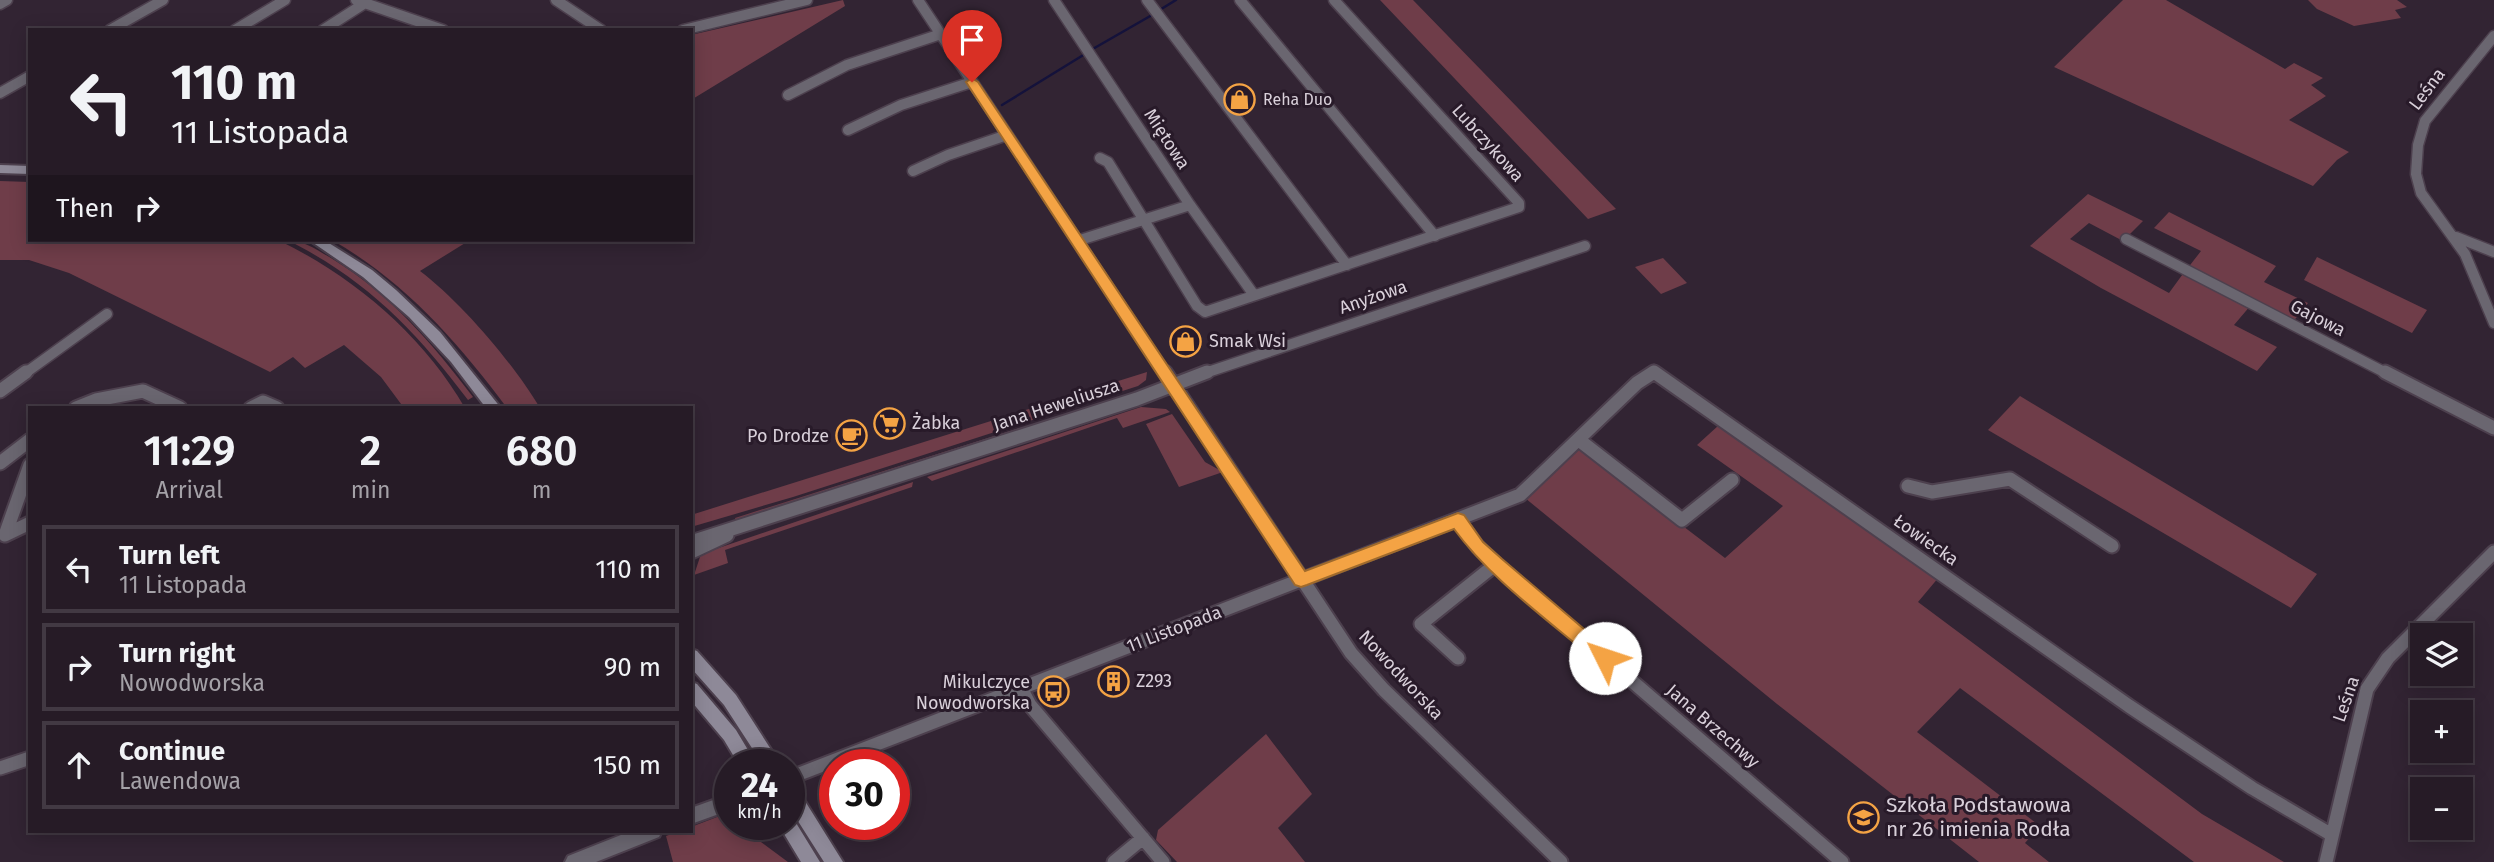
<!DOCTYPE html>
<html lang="en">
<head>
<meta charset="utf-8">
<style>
  body { margin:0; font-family:"Fira Sans",sans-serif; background:#322832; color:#f1f3f6; height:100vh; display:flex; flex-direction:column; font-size:26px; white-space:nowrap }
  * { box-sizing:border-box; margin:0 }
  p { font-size:23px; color:#a4a1a7 }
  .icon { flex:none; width:38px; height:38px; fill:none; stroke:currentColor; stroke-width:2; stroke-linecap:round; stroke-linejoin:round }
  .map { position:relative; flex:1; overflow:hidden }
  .side { position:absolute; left:28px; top:406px; width:665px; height:427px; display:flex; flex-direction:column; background:#261b26; border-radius:0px; box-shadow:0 4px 18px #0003,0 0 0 2px #423943 }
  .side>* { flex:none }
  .top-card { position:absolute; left:28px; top:28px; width:665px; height:214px; border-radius:0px; box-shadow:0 4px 18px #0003,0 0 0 2px #423943; background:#261b26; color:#f1f3f6; overflow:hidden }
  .tools { position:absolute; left:2410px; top:623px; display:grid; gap:14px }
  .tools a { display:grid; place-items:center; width:63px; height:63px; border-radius:0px; background:#261b26; box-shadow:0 4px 18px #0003,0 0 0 2px #423943; font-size:35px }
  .speed { position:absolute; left:714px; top:749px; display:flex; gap:14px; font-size:35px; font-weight:700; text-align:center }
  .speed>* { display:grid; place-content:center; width:91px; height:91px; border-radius:50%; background:#261b26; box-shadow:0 4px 18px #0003,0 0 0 2px #423943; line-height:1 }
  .speed small { font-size:18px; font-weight:400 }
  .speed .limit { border:10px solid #d22; background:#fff; color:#111 }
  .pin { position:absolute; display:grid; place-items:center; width:60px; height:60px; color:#fff; margin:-72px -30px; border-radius:50% 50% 50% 0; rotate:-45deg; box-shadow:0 0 7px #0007 }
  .pin .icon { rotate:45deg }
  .me { position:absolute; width:77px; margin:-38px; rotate:311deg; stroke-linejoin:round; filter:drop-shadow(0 0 5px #0008) }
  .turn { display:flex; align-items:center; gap:24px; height:147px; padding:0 28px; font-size:32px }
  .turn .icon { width:91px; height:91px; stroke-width:2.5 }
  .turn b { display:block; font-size:49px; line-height:60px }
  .then { display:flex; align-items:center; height:66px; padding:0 28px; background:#0003; gap:14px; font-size:26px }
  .eta { display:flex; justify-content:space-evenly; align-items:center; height:119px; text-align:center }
  .eta b { font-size:42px; font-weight:600; line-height:49px }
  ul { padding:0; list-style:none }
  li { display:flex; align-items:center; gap:21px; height:88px; margin:0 14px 10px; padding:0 14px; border:4px solid #423943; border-radius:0px }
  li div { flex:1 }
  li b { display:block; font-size:26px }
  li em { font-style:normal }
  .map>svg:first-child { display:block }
  .green { fill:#6f3d49 }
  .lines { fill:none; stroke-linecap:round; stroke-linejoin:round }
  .stream { stroke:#14123b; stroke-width:2.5 }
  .minor-far1-casing { stroke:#4d404e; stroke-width:13 }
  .minor-casing { stroke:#4d404e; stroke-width:17 }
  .tertiary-casing { stroke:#4d404e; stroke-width:4 }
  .secondary-casing { stroke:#4d404e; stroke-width:4 }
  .minor-far1 { stroke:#6a6670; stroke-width:10 }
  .minor { stroke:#6a6670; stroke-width:13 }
  .tertiary { fill:#6a6670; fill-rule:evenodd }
  .secondary { fill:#8e8998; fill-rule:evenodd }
  .route { fill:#f4a344; stroke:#9f6a2c; stroke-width:2 }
  .labels { text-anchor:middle; stroke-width:6; stroke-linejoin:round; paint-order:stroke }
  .far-poi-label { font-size:16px; fill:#d9d0da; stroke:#281a29; text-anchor:start }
  .street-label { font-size:18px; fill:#d9d0da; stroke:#281a29 }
  .poi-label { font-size:18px; fill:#d9d0da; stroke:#281a29; text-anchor:start }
  .near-poi-label { font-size:21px; fill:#d9d0da; stroke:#281a29; text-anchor:start }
</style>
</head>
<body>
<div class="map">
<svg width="2494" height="862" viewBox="0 0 2494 862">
  <rect width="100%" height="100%" fill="#322433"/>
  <!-- green -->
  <path class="green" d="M843 0 845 6 691 100V35Z
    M1380 0H1413L1616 209 1588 219Z
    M2123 0H2166L2285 69 2294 63 2323 78 2311 85 2326 96 2289 120 2349 152 2337 160 2313 186 2054 67Z
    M2308 0H2397L2407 7 2395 10 2401 18 2354 26 2317 9Z
    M0 181 30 182V240H278C353 276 423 335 465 408H404L381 377 344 345 305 368 293 357 270 372 69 273 29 260H0Z
    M2088 194 2143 221 2123 241 2089 223 2070 239 2169 293 2185 271 2251 305 2234 325 2277 347 2257 371 2101 288 2030 246Z
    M2169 212 2276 266 2264 282 2308 303 2292 323 2187 269 2201 251 2154 228Z
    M287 240C303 240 317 250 331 258 390 294 432 343 473 397L468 400C416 331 366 279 287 240Z
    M332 240H470L420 271C462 303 513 363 540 408H507C457 341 405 282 332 240Z
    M2317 257 2427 310 2412 333 2304 280Z
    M1663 258 1687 283 1661 294 1635 267Z
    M1147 372 1146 380 1138 386 793 497 691 527V515Z
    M2020 396 2317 574 2291 608 1988 430Z
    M1141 407 1166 409 1170 412 1123 428 1117 418 932 481 927 477Z
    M1172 414 1205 462 1223 472 1179 487 1146 424Z
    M1719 425 1939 577 1918 602 2202 814 2284 862H2194L1960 688 1917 732 2040 826 2025 843 2049 862H1979L1777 704 1525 498 1580 448 1725 558 1783 506 1697 445Z
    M1023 427 1025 430 736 522 735 518Z
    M913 482 912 487 725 550 728 563 694 575 701 554Z
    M1266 734 1312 794 1278 828 1305 862H1177L1156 840 1158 830Z
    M730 812V824H742L746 831 788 862H673L666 836 680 831H691V827Z"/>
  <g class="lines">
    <!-- stream -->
    <path class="stream" d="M1158 11 1176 0
      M1091 50 1152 15
      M1002 105 1085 54"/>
    <defs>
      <path id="minor-far1" d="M356 0 443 30
        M556 0 601 30
        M918 0 1166 374
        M1054 0 1190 205 1254 295
        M1147 0 1347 265
        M1240 0 1435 236
        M0 4 7 0
        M110 30 163 0
        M235 30 285 0
        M323 30 365 3
        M683 30 807 0
        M2494 36 2425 121 2418 145 2416 174 2421 193 2465 254 2494 323
        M0 93 30 76
        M788 95 847 65 941 34
        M848 130 901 105 972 82
        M1100 158 1108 162 1197 306 1205 312 1519 207V203L1334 0
        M913 171 948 155 1007 135
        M2456 237 2494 252
        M2126 239 2388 374
        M1077 241 1190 205
        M24 374 107 314
        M1202 374 1585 246
        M1651 374H1657"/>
      <path id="minor" d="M1165 372 1351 653 1384 690 1561 862
        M1654 372 2129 706 2252 788 2332 835
        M2385 372 2494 428
        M0 391 26 372
        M76 408 96 400 143 391 180 408
        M251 408 263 402 277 408
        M1579 440 1682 520 1732 480
        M0 463 30 440
        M1908 486 1932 492 2010 479 2112 546
        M1458 520 1477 546 1496 564 1842 862
        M5 535 30 465
        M5 535 30 523
        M691 542 1137 399 1207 372
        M691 552 727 535
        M1458 658 1421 624 1496 564
        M1021 688 1030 705 1163 862
        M0 768 30 758
        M789 778 1520 495 1637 383 1654 372
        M1114 862 1143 838
        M2326 862 2367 689 2388 658 2494 552"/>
      <path id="tertiary" d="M730 794V810L691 824V808Z
        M631 831H662L659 837 596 862H565L568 856Z"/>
      <path id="secondary" d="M0 165 30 166V174L0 173Z
        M309 240H324L372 270 396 290 440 332 501 408H486L451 362 409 317 363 277Z
        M691 649 697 651 736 695 781 765H763L724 705 691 668Z
        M691 682 697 684 736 730 757 765H739L724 740 691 701Z
        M789 783 795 785 843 862H824L789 807Z
        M789 817 793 818 820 862H801L778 824H789Z"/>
    </defs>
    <!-- minor-far1 casing -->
    <use href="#minor-far1" class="minor-far1-casing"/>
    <!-- minor casing -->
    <use href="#minor" class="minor-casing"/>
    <!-- tertiary casing -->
    <use href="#tertiary" class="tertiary-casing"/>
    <!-- secondary casing -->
    <use href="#secondary" class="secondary-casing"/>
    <!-- minor-far1 -->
    <use href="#minor-far1" class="minor-far1"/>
    <!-- minor -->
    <use href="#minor" class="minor"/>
    <!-- tertiary -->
    <use href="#tertiary" class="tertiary"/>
    <!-- secondary -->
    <use href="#secondary" class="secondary"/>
  </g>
  <!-- route -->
  <path class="route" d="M972 78 978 82 1305 571 1458 513 1464 515 1483 542 1502 559 1612 653 1615 658 1612 664 1605 666 1599 664C1550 621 1492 581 1454 529L1307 585 1301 587 1295 585 966 82Z"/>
  <!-- icons -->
  <defs>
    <symbol id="shop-ring" viewBox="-11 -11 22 22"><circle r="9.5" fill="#281a29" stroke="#f4a344" stroke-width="1.5"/><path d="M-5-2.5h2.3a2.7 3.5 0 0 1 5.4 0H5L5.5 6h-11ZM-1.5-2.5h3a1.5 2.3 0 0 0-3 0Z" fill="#f4a344"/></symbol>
    <symbol id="supermarket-ring" viewBox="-11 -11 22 22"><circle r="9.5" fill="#281a29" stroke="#f4a344" stroke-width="1.5"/><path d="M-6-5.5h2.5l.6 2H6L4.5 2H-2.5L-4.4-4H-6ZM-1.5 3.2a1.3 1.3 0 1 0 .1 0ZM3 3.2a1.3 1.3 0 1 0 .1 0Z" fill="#f4a344"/></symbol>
    <symbol id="cafe-ring" viewBox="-11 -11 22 22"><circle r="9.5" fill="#281a29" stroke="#f4a344" stroke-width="1.5"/><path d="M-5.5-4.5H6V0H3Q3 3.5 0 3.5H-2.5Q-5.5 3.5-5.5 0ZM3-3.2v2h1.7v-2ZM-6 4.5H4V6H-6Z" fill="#f4a344"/></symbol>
    <symbol id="building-ring" viewBox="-11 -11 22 22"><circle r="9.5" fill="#281a29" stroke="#f4a344" stroke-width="1.5"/><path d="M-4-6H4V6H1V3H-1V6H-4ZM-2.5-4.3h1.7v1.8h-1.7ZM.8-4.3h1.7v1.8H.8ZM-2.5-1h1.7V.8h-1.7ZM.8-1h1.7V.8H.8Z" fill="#f4a344"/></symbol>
    <symbol id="bus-ring" viewBox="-11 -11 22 22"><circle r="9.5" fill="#281a29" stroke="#f4a344" stroke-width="1.5"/><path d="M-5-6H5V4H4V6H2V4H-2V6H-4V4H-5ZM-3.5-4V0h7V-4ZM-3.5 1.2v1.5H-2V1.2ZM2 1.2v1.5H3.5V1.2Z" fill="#f4a344"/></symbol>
    <symbol id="school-ring" viewBox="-11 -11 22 22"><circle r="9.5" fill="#281a29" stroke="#f4a344" stroke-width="1.5"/><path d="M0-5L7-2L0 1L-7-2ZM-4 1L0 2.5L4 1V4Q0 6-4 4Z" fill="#f4a344"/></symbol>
  </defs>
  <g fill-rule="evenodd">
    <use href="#shop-ring" x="1222" y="82" width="35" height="35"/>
    <use href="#shop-ring" x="1168" y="324" width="35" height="35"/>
    <use href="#supermarket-ring" x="872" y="406" width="35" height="35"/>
    <use href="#cafe-ring" x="834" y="418" width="35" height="35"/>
    <use href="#building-ring" x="1096" y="664" width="35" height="35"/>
    <use href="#bus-ring" x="1036" y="674" width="35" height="35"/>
    <use href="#school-ring" x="1846" y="800" width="35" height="35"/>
  </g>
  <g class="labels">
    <!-- far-poi labels -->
    <g class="far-poi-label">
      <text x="1263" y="105">Reha Duo</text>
    </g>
    <!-- street labels -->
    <g class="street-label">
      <text transform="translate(2427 89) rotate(-53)" y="6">Leśna</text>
      <text transform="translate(1167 139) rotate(57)" y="6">Miętowa</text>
      <text transform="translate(1488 143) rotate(48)" y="6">Lubczykowa</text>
      <text transform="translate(1373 297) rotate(-19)" y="6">Anyżowa</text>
      <text transform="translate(2318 318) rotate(27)" y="6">Gajowa</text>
      <text transform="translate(1056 405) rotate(-18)" y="6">Jana Heweliusza</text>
      <text transform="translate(1926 540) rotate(35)" y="6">Łowiecka</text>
      <text transform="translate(1174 629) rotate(-21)" y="6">11 Listopada</text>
      <text transform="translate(1401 675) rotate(47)" y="6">Nowodworska</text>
      <text transform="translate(2346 699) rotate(-71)" y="6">Leśna</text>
      <text transform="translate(1713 726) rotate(41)" y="6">Jana Brzechwy</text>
    </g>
    <!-- poi labels -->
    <g class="poi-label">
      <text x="1209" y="347">Smak Wsi</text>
      <text x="912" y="429">Żabka</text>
      <text x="829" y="442" text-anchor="end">Po Drodze</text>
      <text x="1136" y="687">Z293</text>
      <text x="1030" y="688" text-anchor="end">Mikulczyce<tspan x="1030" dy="21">Nowodworska</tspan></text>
    </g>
    <!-- near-poi labels -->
    <g class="near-poi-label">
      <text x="1886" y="812">Szkoła Podstawowa<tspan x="1886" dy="24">nr 26 imienia Rodła</tspan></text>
    </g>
  </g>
</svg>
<div class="tools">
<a><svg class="icon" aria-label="layers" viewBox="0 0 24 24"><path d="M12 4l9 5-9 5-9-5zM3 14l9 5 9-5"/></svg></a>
<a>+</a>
<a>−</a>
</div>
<div class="speed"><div>24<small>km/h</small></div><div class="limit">30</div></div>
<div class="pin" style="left:972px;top:82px;background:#d93025"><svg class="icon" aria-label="arrive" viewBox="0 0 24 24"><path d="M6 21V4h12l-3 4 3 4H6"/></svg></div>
<svg class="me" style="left:1605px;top:658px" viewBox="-20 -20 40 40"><circle r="19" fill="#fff"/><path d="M0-13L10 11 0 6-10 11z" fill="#f4a344"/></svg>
<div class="top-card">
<div class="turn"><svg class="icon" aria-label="left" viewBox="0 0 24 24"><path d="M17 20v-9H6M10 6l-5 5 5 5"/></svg><div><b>110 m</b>11 Listopada</div></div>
<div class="then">Then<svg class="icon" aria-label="right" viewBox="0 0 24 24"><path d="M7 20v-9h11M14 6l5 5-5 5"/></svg></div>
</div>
<section class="side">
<div class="eta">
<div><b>11:29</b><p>Arrival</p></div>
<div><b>2</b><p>min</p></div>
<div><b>680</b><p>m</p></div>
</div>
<ul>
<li><svg class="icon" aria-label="left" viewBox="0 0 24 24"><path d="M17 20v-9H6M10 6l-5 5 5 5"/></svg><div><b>Turn left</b><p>11 Listopada</p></div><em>110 m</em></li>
<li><svg class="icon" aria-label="right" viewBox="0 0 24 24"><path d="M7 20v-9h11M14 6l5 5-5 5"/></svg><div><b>Turn right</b><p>Nowodworska</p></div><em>90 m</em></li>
<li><svg class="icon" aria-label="ahead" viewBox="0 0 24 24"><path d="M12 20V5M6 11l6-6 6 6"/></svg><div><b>Continue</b><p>Lawendowa</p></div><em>150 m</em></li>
</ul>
</section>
</div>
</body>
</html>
